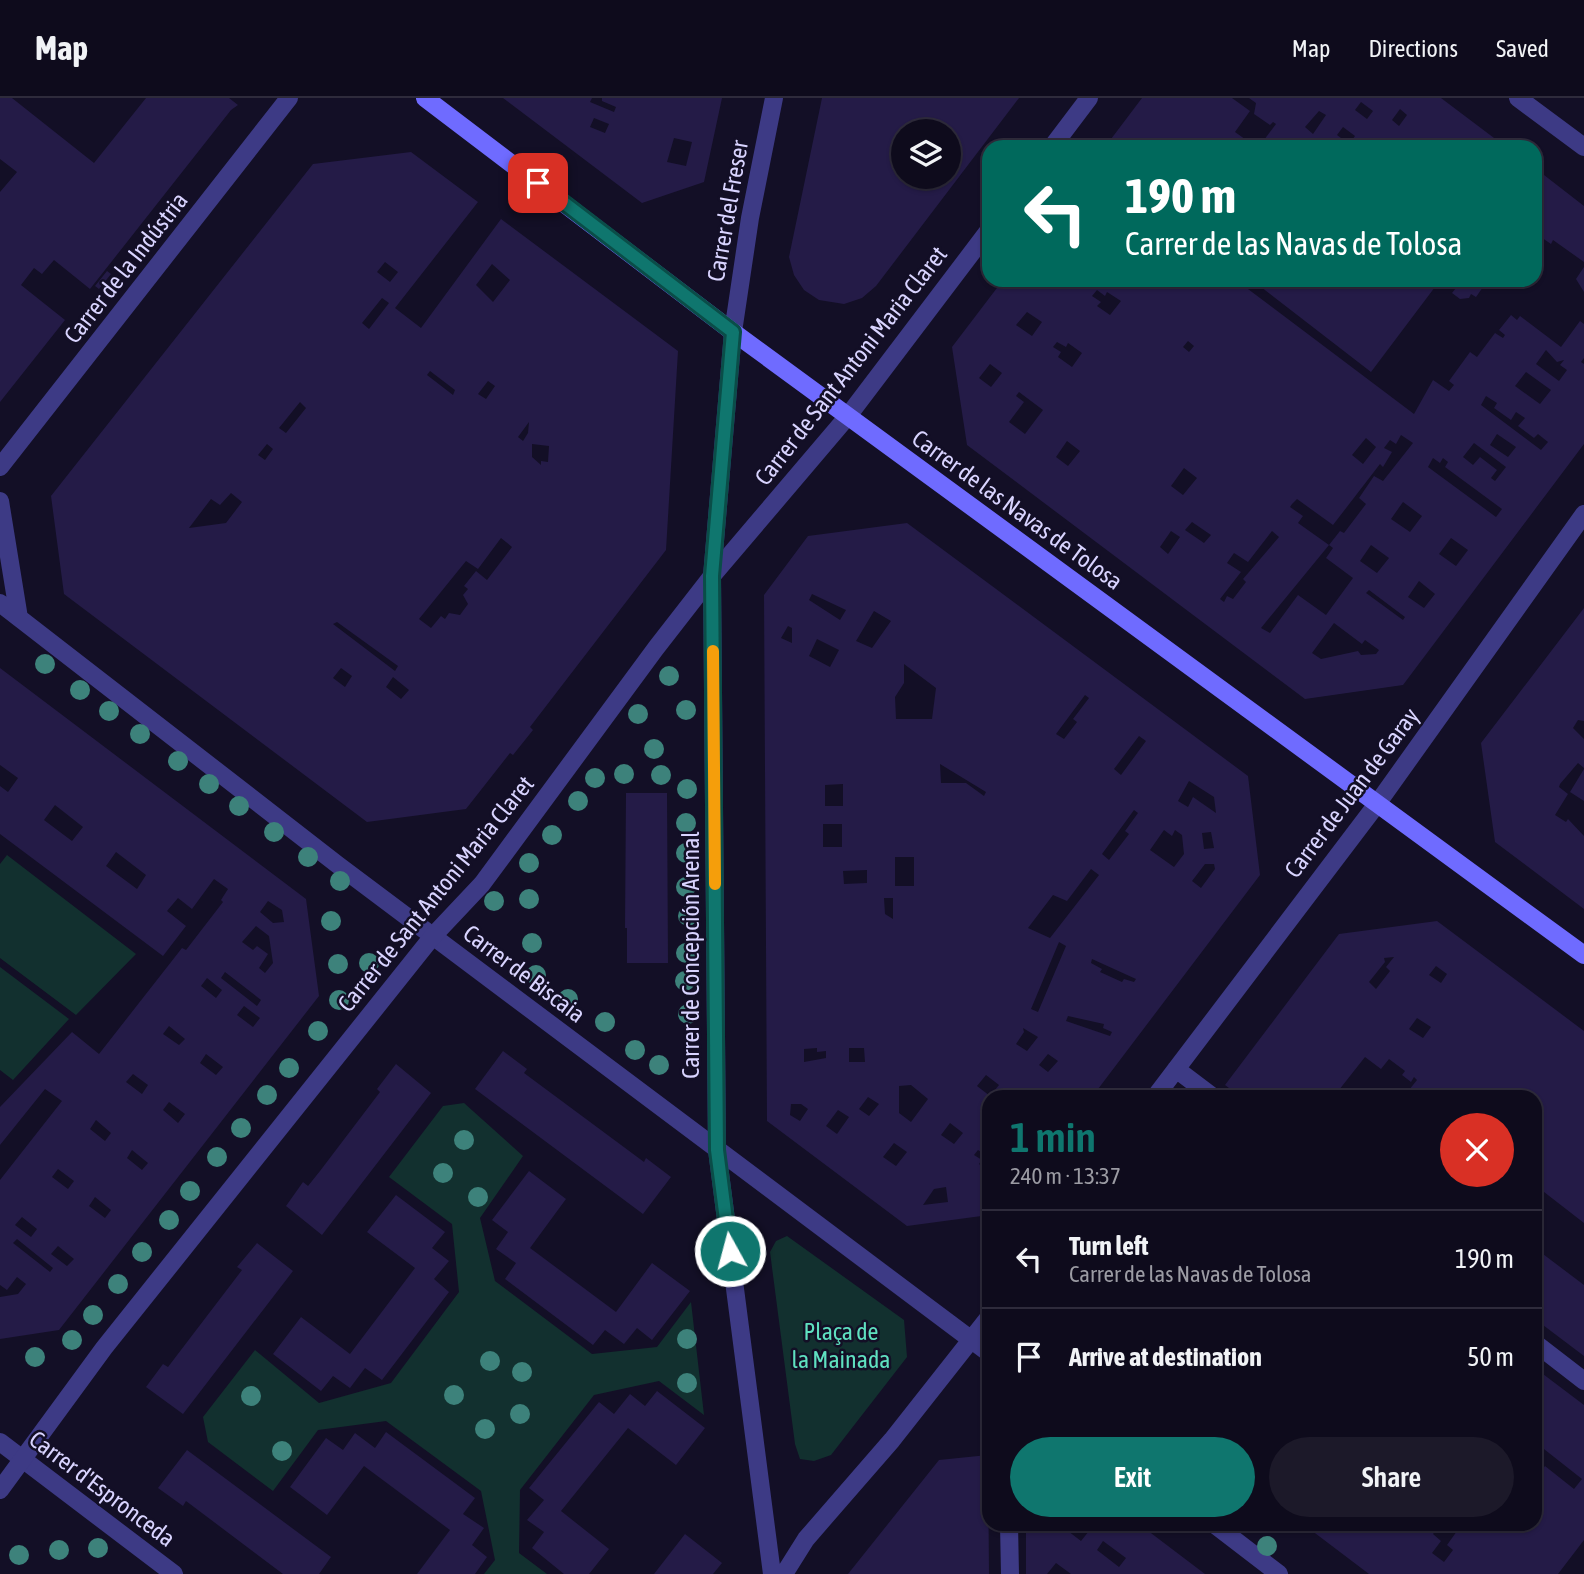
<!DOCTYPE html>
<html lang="en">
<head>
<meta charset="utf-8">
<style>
  body { margin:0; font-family:"Asap Condensed",sans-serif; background:#1c1929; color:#f1f3f6; height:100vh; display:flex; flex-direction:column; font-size:26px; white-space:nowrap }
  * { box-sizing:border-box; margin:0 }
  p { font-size:23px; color:#9b9ba3 }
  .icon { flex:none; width:38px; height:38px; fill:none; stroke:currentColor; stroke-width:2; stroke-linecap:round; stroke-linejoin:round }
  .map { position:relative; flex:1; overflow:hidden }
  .details { position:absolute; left:982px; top:992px; width:560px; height:441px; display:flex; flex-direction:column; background:#0e0b1c; border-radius:21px; box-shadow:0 2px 5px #0004,0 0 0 2px #2e2b3b }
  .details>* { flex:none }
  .guide { position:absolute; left:982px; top:42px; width:560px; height:147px; border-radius:21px; box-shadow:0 2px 5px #0004,0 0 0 2px #2e2b3b; background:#00695c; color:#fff; overflow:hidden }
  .buttons { position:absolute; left:891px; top:21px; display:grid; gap:14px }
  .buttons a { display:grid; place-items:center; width:70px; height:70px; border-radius:50%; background:#0e0b1c; box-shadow:0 2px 5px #0004,0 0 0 2px #2e2b3b; font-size:35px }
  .pin { position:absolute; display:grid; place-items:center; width:60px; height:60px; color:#fff; margin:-30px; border-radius:14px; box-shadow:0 4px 10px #0006 }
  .me { position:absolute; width:77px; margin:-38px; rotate:353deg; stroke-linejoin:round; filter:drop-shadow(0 0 5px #0008) }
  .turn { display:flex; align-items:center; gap:24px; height:147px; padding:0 28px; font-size:32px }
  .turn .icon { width:91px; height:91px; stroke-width:2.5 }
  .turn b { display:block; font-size:49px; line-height:60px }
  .round { display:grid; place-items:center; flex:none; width:74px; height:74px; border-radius:37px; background:#1c1929 }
  .summary { display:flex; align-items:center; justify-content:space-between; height:119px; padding:0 28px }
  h1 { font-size:42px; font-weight:600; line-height:52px; color:#0f766e }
  .cta { display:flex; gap:14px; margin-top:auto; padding:14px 28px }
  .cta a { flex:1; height:80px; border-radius:42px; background:#0f766e; color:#fff; font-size:28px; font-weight:600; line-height:80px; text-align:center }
  .cta a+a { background:#1c1929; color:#f1f3f6 }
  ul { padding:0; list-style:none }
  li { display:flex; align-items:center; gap:21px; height:98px; padding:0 28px; border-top:2px solid #2e2b3b }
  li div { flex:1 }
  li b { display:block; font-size:26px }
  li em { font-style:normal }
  header { display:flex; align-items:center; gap:42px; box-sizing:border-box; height:98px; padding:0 35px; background:#0e0b1c; border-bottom:2px solid #2e2b3b }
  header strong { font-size:33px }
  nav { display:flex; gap:38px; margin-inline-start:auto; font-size:24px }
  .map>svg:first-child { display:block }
  .green { fill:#12302f }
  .building { fill:#241b47; fill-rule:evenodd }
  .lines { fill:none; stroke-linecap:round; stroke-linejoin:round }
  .minor { stroke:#3d3a85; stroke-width:18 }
  .tertiary { stroke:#3d3a85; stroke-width:18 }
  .secondary { stroke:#6f6bff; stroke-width:18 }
  .tree { fill:#3d827b }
  .route-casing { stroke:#0a4d48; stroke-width:18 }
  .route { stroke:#0f766e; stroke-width:12 }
  .slow { stroke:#f59e0b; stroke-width:12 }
  .labels { text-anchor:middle; stroke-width:5; stroke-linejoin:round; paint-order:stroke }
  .street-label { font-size:24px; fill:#d9d4ff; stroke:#130f26 }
  .park-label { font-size:24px; fill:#5fe0c0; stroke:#130f26 }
</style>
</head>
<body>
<header>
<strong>Map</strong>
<nav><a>Map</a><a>Directions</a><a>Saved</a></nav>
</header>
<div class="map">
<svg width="1584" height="1476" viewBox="0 0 1584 1476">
  <rect width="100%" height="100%" fill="#130f26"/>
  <!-- green -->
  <path class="green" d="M7 757 136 856 76 917 0 860V766Z
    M0 869 69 921 13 982 0 972Z
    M464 1005 523 1058 480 1120 495 1183 592 1256 657 1249 691 1204 704 1317 659 1283 594 1297 520 1392 519 1455 547 1476H484L495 1462 481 1393 386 1323 318 1332 273 1393 208 1344 203 1319 255 1252 319 1305 391 1285 459 1194 452 1126 389 1079 443 1008Z
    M787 1138 904 1222 907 1259 831 1357 814 1363 800 1361 795 1346 770 1154 776 1143Z"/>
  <!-- building -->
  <path class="building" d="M0 0H12L94 65 146 0H229L238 7 231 12 90 191 54 162 42 176 34 170 21 187 65 222 0 304V94L17 74 0 61Z
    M503 0H592L590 4 614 14 616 9 602 3V0H722L704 84 642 105ZM594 20 609 26 605 35 590 29ZM674 40 692 44 686 68 667 64Z
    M822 0H1019L876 188 862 200 844 206 819 202 804 192 794 177 789 159ZM903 33H948V79H903Z
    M1142 0H1232L1250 13 1235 34 1256 49H1217L1212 45 1210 49H1105Z
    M1249 0H1441L1506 49H1420L1412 43 1408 49H1265L1261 46 1276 26 1273 24 1270 27 1254 16 1256 5ZM1361 4 1373 13 1367 21 1355 12ZM1400 11 1407 17 1399 28 1392 22ZM1319 13 1326 17 1313 36 1305 29ZM1343 29 1355 38 1349 46 1337 37Z
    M411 54 478 104 395 210 421 230 501 121 678 253 666 452 530 629 533 632 513 657 510 655 466 711 367 724 64 496 51 398 313 66ZM385 164 398 174 390 184 377 174ZM492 166 510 182 493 204 476 187ZM382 200 389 205 369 231 362 225ZM430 273 455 292 453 297 427 277ZM488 283 495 288 486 301 478 296ZM300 304 306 310 286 335 279 330ZM529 324 528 335 523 343 518 339ZM267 346 273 351 265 362 258 357ZM532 346 549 348 548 364 541 363V367L532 359ZM231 395 242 404 226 425 189 430 211 401 220 407ZM501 440 512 449 487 482 476 473 464 488 468 491 463 497 468 506 460 517 449 515 445 521 441 518 431 530 419 521 466 463 478 471ZM337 524 398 568 395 573 333 526ZM341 570 352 578 345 589 333 580ZM393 579 409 592 401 601 386 589Z
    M1535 70 1584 108V164L1553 142 1551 146 1535 135Z
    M1584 169V194L1576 181Z
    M107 173 111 176 99 191 95 188Z
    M1003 182H1063L1070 188 1074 182H1236L1414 316 1433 282 1449 293 1454 287 1449 283 1470 254 1477 259 1495 235 1503 240 1505 237 1499 232 1511 217 1517 222 1520 218 1561 249 1580 223 1584 226V260L1581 264 1584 266V346L1403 587 1305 601 967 347 952 249ZM1097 192 1105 198 1107 194 1121 203 1110 217 1097 208 1101 204 1092 198ZM1027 214 1042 224 1032 238 1016 227ZM1188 243 1194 248 1189 254 1183 249ZM1057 244 1066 249 1068 245 1082 255 1072 269 1058 259 1061 254 1053 249ZM1546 252 1557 264 1564 262 1560 267 1567 272 1559 283 1536 266ZM990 266 1002 275 991 289 979 280ZM1526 274 1551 292 1540 306 1515 288ZM1019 294 1043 312 1025 336 1009 324 1024 304 1016 298ZM1486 298 1497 305 1494 310 1511 322 1516 314 1525 320 1518 328 1534 340 1538 336 1548 344 1541 352 1481 307ZM1497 336 1516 349 1508 359 1490 347ZM1401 337 1413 345 1383 383 1374 378 1359 400 1366 406 1344 435 1340 433 1329 447 1333 450 1326 460 1353 480 1326 517 1298 497 1270 535 1261 530 1329 447 1298 425 1303 418 1290 409 1292 406 1297 401 1333 427 1380 366 1383 369 1392 354 1384 350 1390 342 1396 346ZM1366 340 1376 349 1363 366 1352 357ZM1067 343 1080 353 1068 368 1056 359ZM1474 345 1506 369 1495 383 1491 380 1497 372 1480 359 1473 367 1463 359ZM1433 360 1440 365 1443 360 1448 364 1445 369 1502 411 1496 419 1428 369ZM1184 370 1197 380 1183 397 1171 388ZM1403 404 1422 418 1410 434 1391 421ZM1192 424 1211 437 1204 445 1185 432ZM1171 433 1180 439 1168 456 1160 449ZM1272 433 1279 439 1243 481 1246 484 1233 501 1227 498 1224 504 1220 501 1241 474 1227 465 1234 455 1248 464ZM1451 440 1468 452 1456 468 1439 456ZM1371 447 1389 460 1377 475 1360 463ZM1419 483 1435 496 1424 510 1408 499ZM1369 492 1405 519 1403 522 1366 495ZM1334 525 1362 546 1365 542 1379 552 1376 556 1361 557 1358 553 1321 561 1312 555Z
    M1252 182H1434L1438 185 1371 274Z
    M1454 182H1488L1476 199 1471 196 1469 200 1460 201 1452 195 1459 186Z
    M907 425 1248 678 1260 777 1092 999H989V1053L986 1057 978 1052 974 1057 982 1062 979 1066 989 1074V1117L907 1128 767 1023 764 497 808 438ZM812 496 846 512 840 522 809 502ZM874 513 891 523 872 550 856 543ZM788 528 792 530V545L781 540ZM817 541 839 552 830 569 809 558ZM904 566 936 590 932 621H896L895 599 904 585ZM1085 597 1089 600 1073 621 1077 624 1064 641 1056 636ZM1139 638 1146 643 1121 677 1114 671ZM940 666 986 694 984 698 966 685H941ZM1189 683 1214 699 1216 715 1193 699 1188 709 1178 703ZM843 686V708H825V687ZM1134 712 1138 715 1125 733 1129 736 1109 762 1102 756ZM823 726H842V749H823ZM1164 732 1172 738 1175 732 1182 737 1184 756 1174 769 1150 752ZM1211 734 1214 750 1204 751 1202 735ZM895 759H914V788H895ZM1205 766H1214L1215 771 1201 790 1192 783ZM1091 771 1099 777 1050 840 1028 830 1053 797 1067 803ZM867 772V785L844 786 843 773ZM884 800H893V821L885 816ZM1059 844 1066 848 1038 914 1031 911ZM1092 861 1136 881 1134 884 1124 881 1122 884 1100 874 1102 871 1091 865ZM1068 918 1104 926 1103 930 1112 934 1110 938 1066 923ZM1023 930 1038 939 1027 953 1016 946 1024 934ZM817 950V954L826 953V960L804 964V951ZM849 950H864L865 964H849ZM1048 956 1058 963 1048 974 1039 967ZM986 977 999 987 990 998 977 988ZM911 987 928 1001 911 1024 899 1015V988ZM868 999 879 1006 869 1018 859 1011ZM791 1006H801L808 1011 800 1023 790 1017ZM838 1012 849 1019 837 1036 826 1028ZM950 1025 963 1035 954 1046 941 1037ZM894 1045 907 1054 896 1068 883 1059ZM946 1089 948 1104 923 1107 934 1091Z
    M1584 510V623L1578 622 1573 630 1584 641V670L1578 665 1560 686 1559 689 1568 696 1555 717 1566 724 1568 721 1584 738V811L1495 744 1481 645Z
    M0 570 306 801 319 898 59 1232 0 1241V1199L18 1196 26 1186 17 1179 7 1192 0 1187V1082L62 1003 45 991 0 1047V1009L72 934 99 956 182 850 186 852 223 804 221 802 228 791 214 781 192 811 178 800 167 813 186 828 163 858 0 736V688L8 694 18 680 0 667ZM55 707 83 729 72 743 44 722ZM116 754 146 777 137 791 106 768ZM268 803 282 812 284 824 273 825 260 814ZM256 828 269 838 273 865 265 875 259 870 268 856 257 848 253 852 242 844ZM225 874 261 902 257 908 221 880ZM207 880 222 892 216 900 201 888ZM244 908 260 920 253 929 237 917ZM169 928 185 941 179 947 163 936ZM206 956 223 969 216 977 200 965ZM133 976 148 987 142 996 126 984ZM169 1004 185 1016 178 1025 163 1012ZM96 1022 111 1035 105 1043 90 1031ZM132 1052 148 1065 142 1072 127 1060ZM58 1071 74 1083 68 1091 52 1079ZM95 1099 111 1112 105 1120 89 1108ZM22 1119 37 1131 31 1139 15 1127ZM17 1141 53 1170 50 1174 13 1145ZM58 1148 74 1161 67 1168 51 1156Z
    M1584 671V703L1570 694Z
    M626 695H667L668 865H627V830H625Z
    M1437 823 1584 933V1125L1535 1087V999H1419L1409 992 1417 982 1414 979 1411 984 1402 977 1405 973 1389 961 1381 971 1365 959 1335 997 1337 999H1241L1225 987 1339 836ZM1394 859 1386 869 1390 873 1376 891 1369 884 1385 864 1384 860ZM1436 868 1447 876 1441 885 1429 877ZM1417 920 1431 929 1423 940 1409 931Z
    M503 953 527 971 524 975 644 1064 646 1060 671 1079 643 1116 475 991Z
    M396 966 431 995 322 1137 286 1108 303 1084 308 1088 320 1073 380 994 377 991Z
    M529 1073 566 1101 530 1150 616 1214 652 1165 690 1193 652 1242 637 1230 624 1246 605 1232 593 1247 505 1181 516 1165 496 1151 508 1134 492 1122Z
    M396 1097 445 1134 432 1150 449 1163 434 1181 449 1194 382 1282 365 1270 350 1290 333 1278 321 1293 273 1256 301 1219 350 1256 415 1170 367 1134Z
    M257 1145 293 1173 183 1316 146 1289 163 1266 168 1269 242 1172 237 1169Z
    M1535 1150 1584 1187V1258L1535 1221Z
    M1535 1270 1584 1307V1442L1558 1476H1369L1303 1426H1441L1433 1436 1441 1443 1432 1455 1444 1464 1453 1452 1447 1447 1462 1426H1535V1381L1545 1368 1574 1391 1582 1381 1535 1344Z
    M657 1293 705 1330 676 1367 628 1330 561 1413 609 1451 589 1476H564L532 1450 544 1434 527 1422 544 1402 529 1390 599 1304 614 1316 630 1296 645 1308Z
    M386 1334 475 1400 463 1416 484 1430 472 1447 487 1459 475 1476H417L450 1432 364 1368 327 1417 290 1389 326 1340 343 1352 355 1335 375 1350Z
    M187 1352 331 1459 319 1476H283L186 1403 183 1408 158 1390Z
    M988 1357 989 1476H848L939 1362Z
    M1026 1426H1067L1064 1430 1081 1443 1089 1433 1080 1426H1139L1205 1476H1071L1056 1465 1047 1476H1026ZM1103 1443 1126 1460 1119 1469 1097 1452Z
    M685 1436 722 1465 713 1476H654Z"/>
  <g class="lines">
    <!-- minor -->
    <path class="minor" d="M1518 0 1584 49
      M0 369 289 0
      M0 403 19 520
      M0 505 338 767 989 1255
      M1176 971 1213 999
      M1155 999 1377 706 1584 416
      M1535 1245 1584 1283
      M0 1344 174 1476
      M1009 1426 1010 1476
      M1214 1426 1279 1476
      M772 1476 717 1052 712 478 733 234 750 120 774 0
      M784 1476 806 1441 892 1342 989 1219"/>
    <!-- tertiary -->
    <path class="tertiary" d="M1052 49 1089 0
      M0 1392 104 1250 433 838 482 786 656 550 712 478 848 318 989 132"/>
    <!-- secondary -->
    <path class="secondary" d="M425 0 733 234 1584 857"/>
  </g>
  <!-- trees -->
  <g class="tree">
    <circle cx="45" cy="566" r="10"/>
    <circle cx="669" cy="578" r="10"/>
    <circle cx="80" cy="592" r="10"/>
    <circle cx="686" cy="612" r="10"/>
    <circle cx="109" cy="613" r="10"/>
    <circle cx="638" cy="616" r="10"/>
    <circle cx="140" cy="636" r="10"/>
    <circle cx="654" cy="651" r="10"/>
    <circle cx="178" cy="663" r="10"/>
    <circle cx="624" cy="676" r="10"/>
    <circle cx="661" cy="677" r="10"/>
    <circle cx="595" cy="680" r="10"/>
    <circle cx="209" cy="686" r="10"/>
    <circle cx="687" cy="691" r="10"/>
    <circle cx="578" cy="703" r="10"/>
    <circle cx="239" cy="708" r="10"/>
    <circle cx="686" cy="725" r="10"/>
    <circle cx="274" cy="734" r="10"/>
    <circle cx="552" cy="737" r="10"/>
    <circle cx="686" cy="755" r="10"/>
    <circle cx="308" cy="759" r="10"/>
    <circle cx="529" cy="765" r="10"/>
    <circle cx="340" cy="783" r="10"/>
    <circle cx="686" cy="789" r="10"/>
    <circle cx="529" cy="801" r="10"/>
    <circle cx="494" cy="803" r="10"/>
    <circle cx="688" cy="818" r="10"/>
    <circle cx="331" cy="823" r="10"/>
    <circle cx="532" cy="845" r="10"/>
    <circle cx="686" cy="855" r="10"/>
    <circle cx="369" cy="865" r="10"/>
    <circle cx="338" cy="866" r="10"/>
    <circle cx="536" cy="877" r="10"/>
    <circle cx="685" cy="883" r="10"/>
    <circle cx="568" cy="901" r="10"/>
    <circle cx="339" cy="902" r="10"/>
    <circle cx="688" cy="916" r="10"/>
    <circle cx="605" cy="924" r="10"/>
    <circle cx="318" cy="933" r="10"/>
    <circle cx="635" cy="952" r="10"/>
    <circle cx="659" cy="967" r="10"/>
    <circle cx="289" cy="970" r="10"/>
    <circle cx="267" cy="997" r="10"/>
    <circle cx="241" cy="1030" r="10"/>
    <circle cx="464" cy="1042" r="10"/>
    <circle cx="217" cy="1059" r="10"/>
    <circle cx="443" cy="1075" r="10"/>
    <circle cx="190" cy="1093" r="10"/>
    <circle cx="478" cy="1099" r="10"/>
    <circle cx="169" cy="1122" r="10"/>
    <circle cx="142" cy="1154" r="10"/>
    <circle cx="118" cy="1186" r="10"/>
    <circle cx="93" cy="1217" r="10"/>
    <circle cx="687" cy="1241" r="10"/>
    <circle cx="72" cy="1242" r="10"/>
    <circle cx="35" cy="1259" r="10"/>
    <circle cx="490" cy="1263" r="10"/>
    <circle cx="522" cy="1274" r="10"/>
    <circle cx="687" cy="1285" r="10"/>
    <circle cx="454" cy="1297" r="10"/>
    <circle cx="251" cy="1298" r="10"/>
    <circle cx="520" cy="1316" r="10"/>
    <circle cx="485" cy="1331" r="10"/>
    <circle cx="282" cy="1353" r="10"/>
    <circle cx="1267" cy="1448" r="10"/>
    <circle cx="98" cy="1450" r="10"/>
    <circle cx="59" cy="1452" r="10"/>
    <circle cx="19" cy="1457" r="10"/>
  </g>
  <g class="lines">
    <defs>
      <path id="route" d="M538 85 733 234 712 478 717 1052 730 1153"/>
    </defs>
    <!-- route casing -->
    <use href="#route" class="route-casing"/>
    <!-- route -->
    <use href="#route" class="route"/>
    <!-- slow -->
    <path class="slow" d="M713 553 715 786"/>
  </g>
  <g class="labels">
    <!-- street labels -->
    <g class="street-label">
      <text transform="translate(728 113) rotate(-80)" y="8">Carrer del Freser</text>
      <text transform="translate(126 170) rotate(-52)" y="8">Carrer de la Indústria</text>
      <text transform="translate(851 268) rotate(-52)" y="8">Carrer de Sant Antoni Maria Claret</text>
      <text transform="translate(1017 412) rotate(36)" y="8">Carrer de las Navas de Tolosa</text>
      <text transform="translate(1352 695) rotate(-53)" y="8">Carrer de Juan de Garay</text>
      <text transform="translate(436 796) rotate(-51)" y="8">Carrer de Sant Antoni Maria Claret</text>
      <text transform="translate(691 857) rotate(-90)" y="8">Carrer de Concepción Arenal</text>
      <text transform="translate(524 876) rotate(37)" y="8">Carrer de Biscaia</text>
      <text transform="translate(102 1391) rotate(37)" y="8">Carrer d'Espronceda</text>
    </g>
    <!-- park labels -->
    <g class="park-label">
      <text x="841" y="1242">Plaça de<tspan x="841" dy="28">la Mainada</tspan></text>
    </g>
  </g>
</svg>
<div class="buttons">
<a><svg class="icon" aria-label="layers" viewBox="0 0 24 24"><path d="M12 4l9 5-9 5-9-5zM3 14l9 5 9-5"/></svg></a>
</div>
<div class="pin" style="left:538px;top:85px;background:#d93025"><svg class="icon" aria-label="arrive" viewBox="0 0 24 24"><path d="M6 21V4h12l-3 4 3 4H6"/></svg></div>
<svg class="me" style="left:730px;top:1153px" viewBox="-20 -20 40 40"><circle r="17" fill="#0f766e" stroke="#fff" stroke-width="3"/><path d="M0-11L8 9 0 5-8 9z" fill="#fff"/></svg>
<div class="guide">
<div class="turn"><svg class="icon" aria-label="left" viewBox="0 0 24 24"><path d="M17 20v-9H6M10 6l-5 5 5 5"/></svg><div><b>190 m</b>Carrer de las Navas de Tolosa</div></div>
</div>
<section class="details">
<div class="summary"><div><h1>1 min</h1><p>240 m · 13:37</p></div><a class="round" style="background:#d93025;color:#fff"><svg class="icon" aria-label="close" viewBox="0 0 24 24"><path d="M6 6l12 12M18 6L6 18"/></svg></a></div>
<ul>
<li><svg class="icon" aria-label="left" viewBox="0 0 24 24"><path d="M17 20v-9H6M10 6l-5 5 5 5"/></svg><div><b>Turn left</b><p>Carrer de las Navas de Tolosa</p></div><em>190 m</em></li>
<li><svg class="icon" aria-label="arrive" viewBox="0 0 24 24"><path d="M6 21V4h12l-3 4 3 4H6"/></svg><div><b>Arrive at destination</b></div><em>50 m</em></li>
</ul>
<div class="cta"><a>Exit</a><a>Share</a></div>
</section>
</div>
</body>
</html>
